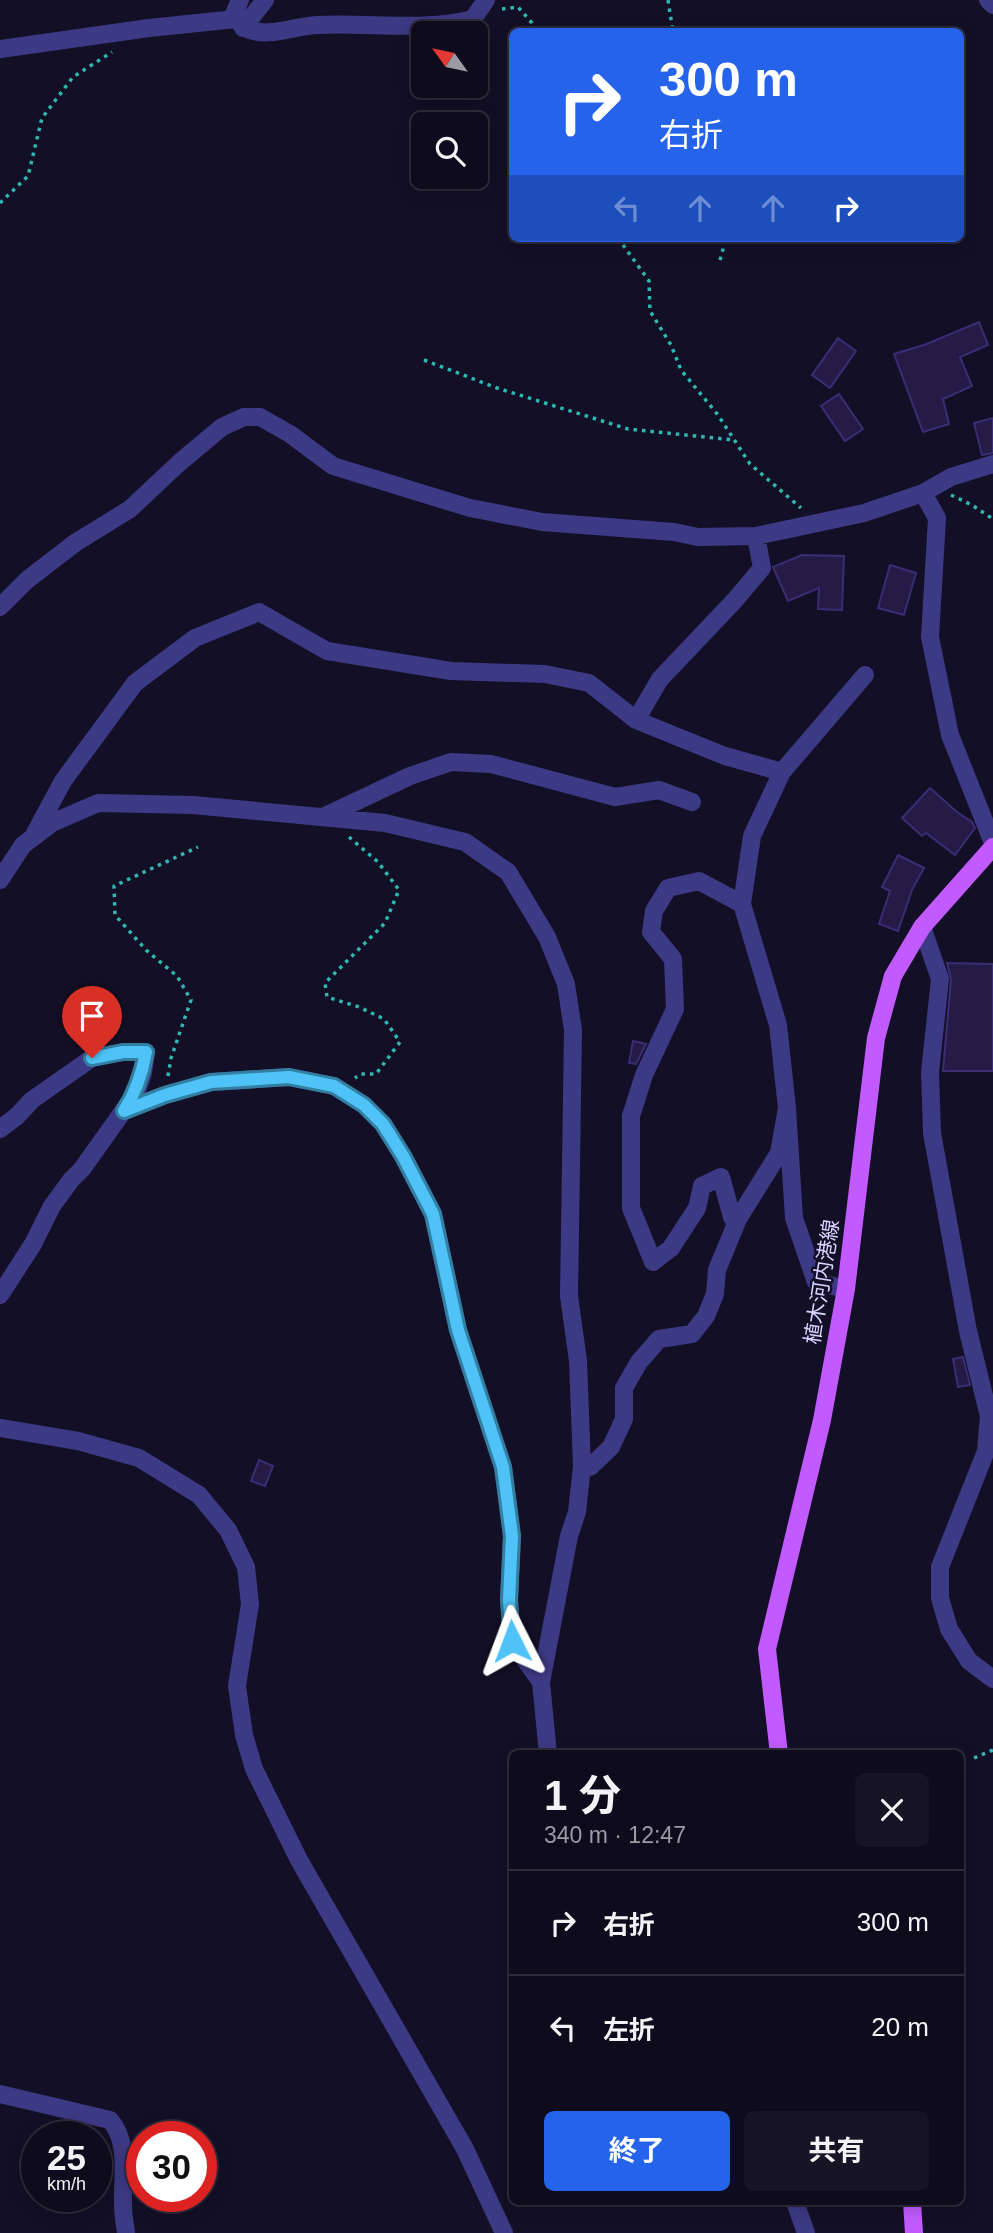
<!DOCTYPE html>
<html lang="ja">
<head>
<meta charset="utf-8">
<style>
  body { margin:0; font-family:Arial,"Noto Sans JP",sans-serif; background:#171425; color:#f1f3f6; height:100vh; display:flex; flex-direction:column; font-size:26px; white-space:nowrap }
  * { box-sizing:border-box; margin:0 }
  p { font-size:23px; color:#9b9ba3 }
  .icon { flex:none; width:38px; height:38px; fill:none; stroke:currentColor; stroke-width:2; stroke-linecap:round; stroke-linejoin:round }
  .map { position:relative; flex:1; overflow:hidden }
  .side { position:absolute; left:509px; top:1750px; width:455px; height:455px; display:flex; flex-direction:column; background:#0e0b1c; border-radius:10px; box-shadow:0 4px 18px #0003,0 0 0 2px #2e2b3b }
  .side>* { flex:none }
  .hud { position:absolute; left:509px; top:28px; width:455px; height:214px; border-radius:10px; box-shadow:0 4px 18px #0003,0 0 0 2px #2e2b3b; background:#2563eb; color:#fff; overflow:hidden }
  .needle { width:46px; rotate:303deg }
  .tools { position:absolute; left:411px; top:21px; display:grid; gap:14px }
  .tools a { display:grid; place-items:center; width:77px; height:77px; border-radius:10px; background:#0e0b1c; box-shadow:0 4px 18px #0003,0 0 0 2px #2e2b3b; font-size:35px }
  .speed { position:absolute; left:21px; top:2121px; display:flex; gap:14px; font-size:35px; font-weight:700; text-align:center }
  .speed>* { display:grid; place-content:center; width:91px; height:91px; border-radius:50%; background:#0e0b1c; box-shadow:0 4px 18px #0003,0 0 0 2px #2e2b3b; line-height:1 }
  .speed small { font-size:18px; font-weight:400 }
  .speed .limit { border:10px solid #d22; background:#fff; color:#111 }
  .pin { position:absolute; display:grid; place-items:center; width:60px; height:60px; color:#fff; margin:-72px -30px; border-radius:50% 50% 50% 0; rotate:-45deg; box-shadow:0 0 7px #0007 }
  .pin .icon { rotate:45deg }
  .me { position:absolute; width:77px; margin:-38px; rotate:357deg; stroke-linejoin:round; filter:drop-shadow(0 0 5px #0008) }
  .turn { display:flex; align-items:center; gap:24px; height:147px; padding:0 35px; font-size:32px }
  .turn .icon { width:91px; height:91px; stroke-width:2.5 }
  .turn b { display:block; font-size:49px; line-height:60px }
  .lanes { display:flex; align-items:center; height:66px; padding:0 35px; background:#0003; justify-content:center; gap:35px; direction:ltr }
  .lanes .off { opacity:.35 }
  .round { display:grid; place-items:center; flex:none; width:74px; height:74px; border-radius:10px; background:#171425 }
  .head { display:flex; align-items:center; justify-content:space-between; height:119px; padding:0 35px }
  h1 { font-size:42px; font-weight:700; line-height:52px }
  .cta { display:flex; gap:14px; margin-top:auto; padding:14px 35px }
  .cta a { flex:1; height:80px; border-radius:10px; background:#2563eb; color:#fff; font-size:28px; font-weight:700; line-height:80px; text-align:center }
  .cta a+a { background:#171425; color:#f1f3f6 }
  ul { padding:0; list-style:none }
  li { display:flex; align-items:center; gap:21px; height:105px; padding:0 35px; border-top:2px solid #2e2b3b }
  li div { flex:1 }
  li b { display:block; font-size:26px }
  li em { font-style:normal }
  .map>svg:first-child { display:block }
  .building { fill:#241b47; stroke:#3b2d73; stroke-width:2 }
  .lines { fill:none; stroke-linecap:round; stroke-linejoin:round }
  .path { stroke:#2fb8b0; stroke-width:3.5; stroke-dasharray:3.5 5; stroke-linecap:butt }
  .minor { stroke:#3d3a85; stroke-width:18 }
  .major { stroke:#c25bff; stroke-width:18 }
  .route-casing { stroke:#337fa1; stroke-width:18 }
  .route { stroke:#4fc3f7; stroke-width:12 }
  .labels { text-anchor:middle; stroke-width:5; stroke-linejoin:round; paint-order:stroke }
  .street-label { font-size:21px; fill:#d9d4ff; stroke:#130f26 }
</style>
</head>
<body>
<div class="map">
<svg width="993" height="2233" viewBox="0 0 993 2233">
  <rect width="100%" height="100%" fill="#130f26"/>
  <!-- building -->
  <path class="building" d="M979 322 988 345 960 357 972 386 943 399 949 424 923 432 894 354 924 345Z
    M838 338 856 351 830 388 812 375Z
    M839 394 863 429 845 441 821 406Z
    M993 418V453L982 455 974 423Z
    M802 555 844 556 842 610 818 609 819 588 788 601 773 567Z
    M890 565 916 573 904 615 878 608Z
    M930 788 957 812 972 822 975 828 955 855 926 833 922 836 902 818Z
    M898 855 924 868 912 890 898 931 879 924 890 891 882 887Z
    M947 963 993 964V1071H943L951 980Z
    M633 1041 646 1044 636 1064 629 1063Z
    M963 1357 970 1385 958 1387 953 1359Z
    M259 1460 273 1466 265 1486 251 1481Z"/>
  <g class="lines">
    <!-- path -->
    <path class="path" d="M668 0 673 32
      M502 9 518 7 532 23 535 32
      M0 203 28 176 42 118 73 77 112 52
      M618 238 649 281 650 311 671 345 681 370 718 415 750 464 801 508
      M720 260 726 238
      M424 360 497 388 628 429 734 440
      M951 495 972 505 993 519
      M349 837 378 862 399 890 385 923 325 983 327 997 359 1007 384 1019 400 1042 376 1074H361L355 1078
      M168 1076 171 1058 191 1000 177 976 146 950 115 915 114 886 198 847
      M974 1758 993 1750"/>
    <!-- minor -->
    <path class="minor" d="M240 0 234 14C238 22 243 29 253 31 274 36 296 26 317 25 369 22 423 32 473 19L486 0
      M988 0 993 5
      M243 28 265 0
      M0 49 149 28 236 19
      M923 493 937 518 930 637 950 735 993 843
      M0 607 27 580 75 543 130 509 179 463 222 427 244 417H260L290 434 333 466 470 508 542 522 674 532 698 537 756 536 864 513 923 493 951 477 993 464
      M636 720 660 679 735 600 762 568 756 536
      M323 817 410 776 451 762 491 764 615 797 659 790 692 802
      M35 833 63 781 135 683 195 638 259 612 327 651 451 671 545 674 589 683 636 720 725 756 782 772
      M0 880 23 845 52 823 98 803 193 805 385 823 465 842 508 872 547 937 566 984 573 1030 569 1296 578 1361 582 1466 577 1512 569 1536 541 1682 548 1754
      M742 904 699 881 668 888 654 911 651 932 673 959 675 1009 644 1075 631 1116V1208L653 1262 671 1248 697 1208 702 1186 721 1177 732 1217 738 1219 779 1153 787 1108
      M922 927 940 979 930 1072 932 1133 968 1331 989 1416 986 1451 940 1567V1598L949 1629 969 1661 993 1679
      M124 1111 165 1095 211 1082 289 1077 334 1086 364 1105 383 1124 403 1156 433 1214 458 1330 503 1467 512 1536 509 1600 512 1641 541 1682
      M0 1129 17 1116 32 1100 92 1058 123 1052H146L143 1073 136 1093 82 1169 71 1180 52 1206 33 1244 0 1295
      M846 1289 816 1282 794 1218 787 1108 778 1025 742 904 752 836 782 772 865 675
      M0 1428 78 1441 139 1458 199 1495 228 1530 246 1567 250 1604 237 1686 244 1735 254 1769 299 1860 465 2149 504 2233
      M582 1466 590 1467 611 1447 624 1419V1388L639 1362 659 1339 692 1334 706 1316 715 1294 717 1270 738 1219
      M0 2094 110 2120C130 2142 122 2179 123 2205 123 2215 125 2224 126 2233
      M795 2202 806 2233"/>
    <!-- major -->
    <path class="major" d="M779 1754 767 1649 822 1420 846 1289 876 1038 893 976 922 927 993 847
      M912 2202 914 2233"/>
  </g>
  <g class="lines">
    <defs>
      <path id="route" d="M92 1058 123 1052H146C142 1075 136 1092 124 1111L165 1095 211 1082 289 1077 334 1086 364 1105 383 1124 403 1156 433 1214 458 1330 503 1467 512 1536 509 1600 512 1641"/>
    </defs>
    <!-- route casing -->
    <use href="#route" class="route-casing"/>
    <!-- route -->
    <use href="#route" class="route"/>
  </g>
  <g class="labels">
    <!-- street labels -->
    <g class="street-label">
      <text transform="translate(822 1282) rotate(-81)" y="7">植木河内港線</text>
    </g>
  </g>
</svg>
<div class="tools">
<a><svg class="needle" viewBox="-14 -14 28 28"><path d="M0-13l5 13h-10z" fill="#e53935"/><path d="M0 13l5-13h-10z" fill="#9b9ba3"/></svg></a>
<a><svg class="icon" aria-label="search" viewBox="0 0 24 24"><circle cx="10" cy="10" r="6"/><path d="M15 15l6 6"/></svg></a>
</div>
<div class="speed"><div>25<small>km/h</small></div><div class="limit">30</div></div>
<div class="pin" style="left:92px;top:1058px;background:#d93025"><svg class="icon" aria-label="arrive" viewBox="0 0 24 24"><path d="M6 21V4h12l-3 4 3 4H6"/></svg></div>
<svg class="me" style="left:512px;top:1641px" viewBox="-20 -20 40 40"><path d="M0-17L14 15 0 8-14 15z" fill="#4fc3f7" stroke="#fff" stroke-width="4"/></svg>
<div class="hud">
<div class="turn"><svg class="icon" aria-label="right" viewBox="0 0 24 24"><path d="M7 20v-9h11M14 6l5 5-5 5"/></svg><div><b>300 m</b>右折</div></div>
<div class="lanes"><svg class="icon off" aria-label="left" viewBox="0 0 24 24"><path d="M17 20v-9H6M10 6l-5 5 5 5"/></svg><svg class="icon off" aria-label="ahead" viewBox="0 0 24 24"><path d="M12 20V5M6 11l6-6 6 6"/></svg><svg class="icon off" aria-label="ahead" viewBox="0 0 24 24"><path d="M12 20V5M6 11l6-6 6 6"/></svg><svg class="icon" aria-label="right" viewBox="0 0 24 24"><path d="M7 20v-9h11M14 6l5 5-5 5"/></svg></div>
</div>
<section class="side">
<div class="head"><div><h1>1 分</h1><p>340 m · 12:47</p></div><a class="round"><svg class="icon" aria-label="close" viewBox="0 0 24 24"><path d="M6 6l12 12M18 6L6 18"/></svg></a></div>
<ul>
<li><svg class="icon" aria-label="right" viewBox="0 0 24 24"><path d="M7 20v-9h11M14 6l5 5-5 5"/></svg><div><b>右折</b></div><em>300 m</em></li>
<li><svg class="icon" aria-label="left" viewBox="0 0 24 24"><path d="M17 20v-9H6M10 6l-5 5 5 5"/></svg><div><b>左折</b></div><em>20 m</em></li>
</ul>
<div class="cta"><a>終了</a><a>共有</a></div>
</section>
</div>
</body>
</html>
